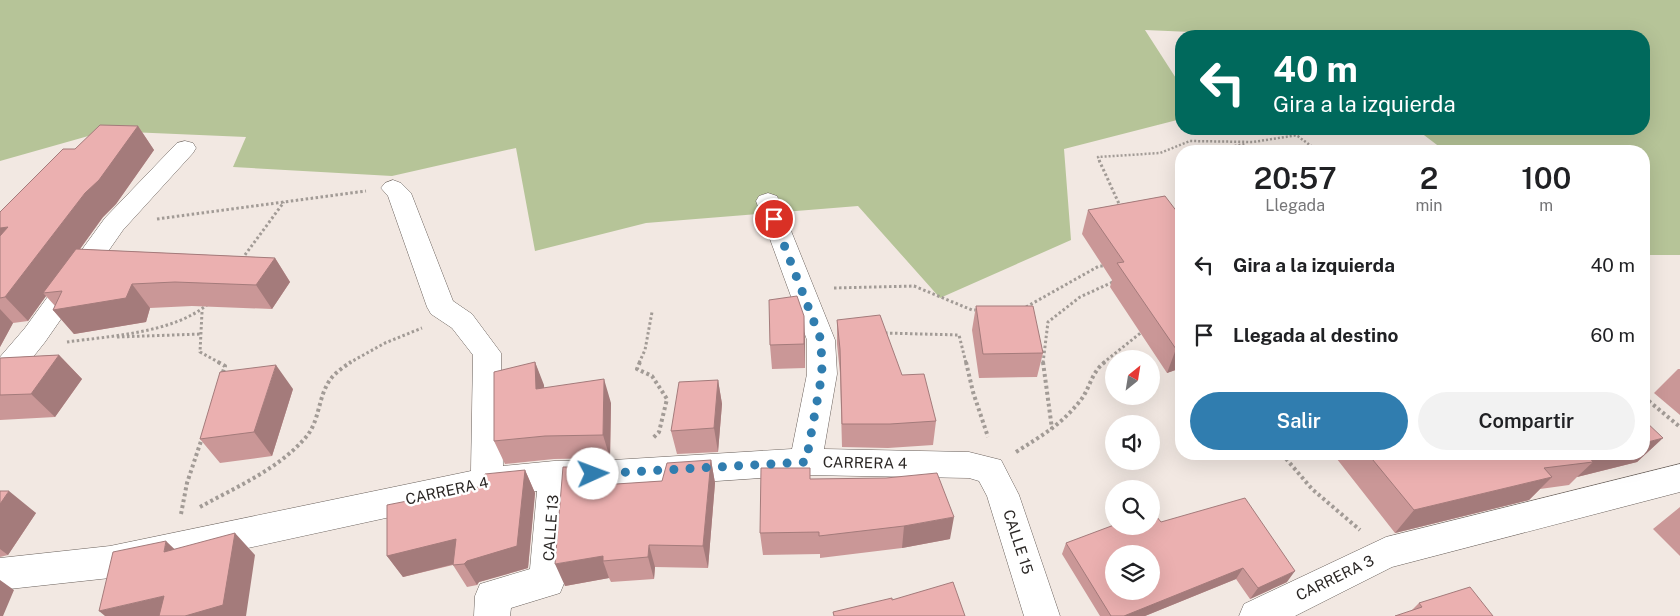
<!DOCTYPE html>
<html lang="es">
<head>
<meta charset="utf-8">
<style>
  body { margin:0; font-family:"Public Sans",sans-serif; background:#f2f2f2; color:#202124; height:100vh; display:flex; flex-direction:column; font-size:19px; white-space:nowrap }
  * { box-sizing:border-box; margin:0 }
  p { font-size:16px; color:#757577 }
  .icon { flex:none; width:28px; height:28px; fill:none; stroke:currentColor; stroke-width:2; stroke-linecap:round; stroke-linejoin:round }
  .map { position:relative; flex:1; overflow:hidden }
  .details { position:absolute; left:1175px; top:145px; width:475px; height:315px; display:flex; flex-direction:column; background:#fff; border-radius:20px; box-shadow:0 5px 20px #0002 }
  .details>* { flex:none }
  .guide { position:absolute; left:1175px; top:30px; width:475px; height:105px; border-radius:20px; box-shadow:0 5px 20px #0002; background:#00695c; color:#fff; overflow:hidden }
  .needle { width:32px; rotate:30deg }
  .fabs { position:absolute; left:1105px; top:350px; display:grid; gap:10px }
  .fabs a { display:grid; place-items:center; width:55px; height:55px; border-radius:50%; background:#fff; box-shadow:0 5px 20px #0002; font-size:25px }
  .pin { position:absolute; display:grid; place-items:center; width:42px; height:42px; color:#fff; margin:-21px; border:2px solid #fff; border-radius:50%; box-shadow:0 1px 5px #0007 }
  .me { position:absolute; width:55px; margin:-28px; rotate:88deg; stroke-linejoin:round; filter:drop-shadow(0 0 4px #0008) }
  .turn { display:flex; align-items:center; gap:18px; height:105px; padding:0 15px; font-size:22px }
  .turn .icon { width:65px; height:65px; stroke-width:2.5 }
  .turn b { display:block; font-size:35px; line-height:42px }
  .eta { display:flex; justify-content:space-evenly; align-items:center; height:85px; text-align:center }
  .eta b { font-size:30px; font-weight:600; line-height:35px }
  .button { display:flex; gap:10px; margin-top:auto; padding:10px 15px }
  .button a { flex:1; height:58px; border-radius:30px; background:#307daf; color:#fff; font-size:20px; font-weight:600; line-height:58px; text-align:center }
  .button a+a { background:#f2f2f2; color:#202124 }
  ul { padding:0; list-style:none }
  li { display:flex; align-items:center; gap:15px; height:70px; padding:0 15px }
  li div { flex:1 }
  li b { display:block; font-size:19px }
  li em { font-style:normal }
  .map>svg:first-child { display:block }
  .green { fill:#b6c498 }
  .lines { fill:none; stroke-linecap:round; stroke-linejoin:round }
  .minor-casing { stroke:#6a615c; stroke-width:1 }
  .path-far2 { stroke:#a29b96; stroke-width:2.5; stroke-dasharray:2 2; stroke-linecap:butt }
  .path-far1 { stroke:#a29b96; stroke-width:3; stroke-dasharray:2.5 2.5; stroke-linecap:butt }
  .path { stroke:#a29b96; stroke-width:4; stroke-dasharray:3 3; stroke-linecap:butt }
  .minor { fill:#fff; fill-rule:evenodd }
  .wall { fill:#ca9797 }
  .shaded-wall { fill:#a47b7b }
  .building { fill:#ebb0b0; stroke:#a47b7b; fill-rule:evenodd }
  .route { stroke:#307daf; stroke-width:9; stroke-dasharray:0 16.2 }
  .labels { text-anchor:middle; stroke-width:5; stroke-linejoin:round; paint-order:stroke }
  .near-street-label { font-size:15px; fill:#2b2725; stroke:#fff }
</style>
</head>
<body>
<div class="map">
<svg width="1680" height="616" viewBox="0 0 1680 616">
  <rect width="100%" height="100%" fill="#f2e8e2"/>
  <!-- green -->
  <path class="green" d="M0 0H1680V255H1644V151H1445L1416 129H1644V36H1282L1145 30 1181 86V119L1064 149 1071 240 940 298 858 206 646 223 535 251 516 148 392 176 233 167 246 137 106 131 0 161Z"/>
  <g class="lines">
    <defs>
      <path id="minor" d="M185 141 193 143 196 148 193 153 123 230 45 342 10 386 0 389V357L25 328 105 218 177 143Z
        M393 180 401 183 411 193 453 301 472 314 501 353 503 466 554 461 613 460 792 449 807 374V340L756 201 759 196 768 193 777 196 835 340 837 374 824 449 969 452 1001 460 1019 495 1060 616H1024L987 496 979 481 969 478 806 475 613 488H570L565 581 560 593 511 608 510 616H474L475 596 480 584 530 569 537 491 487 496 110 578 0 590V558L110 546 471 471 473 355 452 328 431 314 427 307 388 196 381 188 385 183Z
        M1680 464V492L1392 567 1295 616H1239L1244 604 1386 537Z"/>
    </defs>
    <!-- minor casing -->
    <use href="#minor" class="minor-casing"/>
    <!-- path-far2 -->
    <path class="path-far2" d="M1288 129 1318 151
      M1207 151 1245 144
      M1100 162 1098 157 1160 153 1190 141 1253 142 1298 135"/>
    <!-- path-far1 -->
    <path class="path-far1" d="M1099 160 1120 206
      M157 219 366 191
      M242 259 284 202
      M834 288 914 286 972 310H978
      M1026 307 1099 266H1107
      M202 312 200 352 220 363
      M885 333 959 335 966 363
      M117 337 201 334
      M67 342C110 336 174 333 208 304
      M349 363 385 343 422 328
      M639 363 645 350 652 312
      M1043 363 1048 322 1080 297 1115 281
      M1103 363 1143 331"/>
    <!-- path -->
    <path class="path" d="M218 362 225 366 222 375
      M640 362 637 369 652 376 667 399 659 432 652 439
      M966 362 973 392 988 437
      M1043 362 1052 429
      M1644 397 1680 427
      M1016 452C1041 436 1061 425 1080 401 1090 389 1091 372 1105 362
      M1282 454 1312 489 1360 530
      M200 507C236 487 279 469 306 437 319 422 318 400 328 383 333 374 342 368 351 362
      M181 514 187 483 202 438"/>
    <!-- minor -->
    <use href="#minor" class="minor"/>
  </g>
  <!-- wall -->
  <path class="wall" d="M138 126 154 150 116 204 103 217 80 249 275 258 290 282 272 309 192 306 150 308 146 322 74 334 53 310 55 306 46 296 28 321 13 323 0 347V212Z
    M1165 196 1181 368 1167 373 1110 287 1112 280 1082 234 1088 210Z
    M976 306 1043 353 1037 377 979 378 972 330Z
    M837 320 902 375 936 421 933 445 888 448 842 447 840 373 837 344Z
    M805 340V368L772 369 770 345Z
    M59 355 82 379 55 417 0 420V358Z
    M535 362 544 388 611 403 610 458 554 459 505 464 494 441Z
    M1678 369H1680V415L1654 393Z
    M718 380 722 404 718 452 677 454 671 431Z
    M293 389 272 456 220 463 200 439Z
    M1663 438 1637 462 1577 477 1569 485 1540 489 1529 500 1395 533 1333 454H1644Z
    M1306 454H1324L1308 457Z
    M711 460 715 483 708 568 655 567 654 579 611 582 609 578 565 586 608 485 662 481Z
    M525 470 535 493 528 568 479 582 477 585 467 587 453 565 403 577 387 556 483 486Z
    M810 479 950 539 902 548 820 558V554L763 555 760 533Z
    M0 491 36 513 8 555 0 557Z
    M1680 507V556L1653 529Z
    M1161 522 1287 582 1250 599 1236 579 1145 616H1100L1062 554 1066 543Z
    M1419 603 1493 616 1411 611Z"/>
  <!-- shaded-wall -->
  <path class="shaded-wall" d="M138 126 154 150 116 204 103 217 49 292 43 293 46 296 28 321 5 297 85 193Z
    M8 227 0 258V228Z
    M275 258 290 282 272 309 256 285Z
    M132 284 150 308 146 322 74 334 53 310Z
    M0 309 13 323 0 347Z
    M804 316 805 340V368L804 344Z
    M1181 348V368L1167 373 1176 349Z
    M59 355 82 379 55 417 31 394Z
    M535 362 544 385 545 412 536 389Z
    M276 365 293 389 272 456 254 432Z
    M604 379 611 403 610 458 603 435Z
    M718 380 722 404 718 452 714 428Z
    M1663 438 1637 462 1577 477 1593 462 1589 457 1603 454H1644V443Z
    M1311 454H1324L1308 457Z
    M711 460 715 483 708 568 703 546Z
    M602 467 610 490 601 485Z
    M525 470 535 493 528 568 479 582 477 585 464 564 466 561 403 577 387 556Z
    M1552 477 1529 500 1395 533 1414 510Z
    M9 491 36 513 8 555 0 549V504Z
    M954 517 950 539 902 548 904 526Z
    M235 533 255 555 246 616H105L99 611 164 596Z
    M166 541 189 563 164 552Z
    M649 545 655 567 654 579 648 557Z
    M603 556V561L609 578 565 586 555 564Z
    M1243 568 1236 579 1145 616H1124Z
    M1295 571 1287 582 1250 599 1258 588Z
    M0 580 14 590 3 616H0Z"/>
  <!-- building -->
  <path class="building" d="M100 125 138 126 99 180 85 193 5 297 0 298V236L8 227 0 228V212L63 149H75Z
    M1165 196 1181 217V309L1178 310 1181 313V348L1176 349 1117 263 1124 262 1088 210Z
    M76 249 275 258 256 285 175 282 132 284 126 298 53 310 62 291 43 293Z
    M797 296 804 316V344L770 345 769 300Z
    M976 306H1033L1043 353 983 354Z
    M880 315 902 375 924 374 936 421 890 424H842L840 349 837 320Z
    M59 355 31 394 0 395V358Z
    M535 362 536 389 604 379 603 435 545 436 494 441V372Z
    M276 365 254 432 200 439 220 372Z
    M718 380 714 428 671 431 679 382Z
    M1644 420 1663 438 1644 443Z
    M1368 454H1603L1589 457 1593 462 1544 468 1552 477 1414 510Z
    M711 460 703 546 649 545 648 557 603 561V556L555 564 563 467H602L601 485 662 481 667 463Z
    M761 468H810V479L886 478 937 473 954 517 904 526 819 536V532L760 533Z
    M525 470 517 546 467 561 464 564 453 565 456 539 387 556V505L483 486 485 474Z
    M0 491H9L0 504Z
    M1245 498 1295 571 1258 588 1243 568 1124 616H1111L1066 543 1114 525V526H1151V511H1152L1161 522ZM1114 554H1151V591H1114Z
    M235 533 223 605 185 616H159L164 596 99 611 113 552 166 541 164 552Z
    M953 582 965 616H834L833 612 892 598V600Z
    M1470 587 1493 616H1395L1422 607 1419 603Z"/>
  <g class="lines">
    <!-- route -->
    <path class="route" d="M593 474 806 462 822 374 821 340 774 219"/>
  </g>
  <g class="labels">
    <!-- near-street labels -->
    <g class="near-street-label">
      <text transform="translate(865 463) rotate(1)" y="5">CARRERA 4</text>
      <text transform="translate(447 491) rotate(-12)" y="5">CARRERA 4</text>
      <text transform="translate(551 528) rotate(-86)" y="5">CALLE 13</text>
      <text transform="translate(1018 542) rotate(72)" y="5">CALLE 15</text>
      <text transform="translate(1335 578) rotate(-26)" y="5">CARRERA 3</text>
    </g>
  </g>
</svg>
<div class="fabs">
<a><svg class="needle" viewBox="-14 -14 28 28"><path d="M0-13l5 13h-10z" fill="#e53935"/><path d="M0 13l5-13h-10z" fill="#757577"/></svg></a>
<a><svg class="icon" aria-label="sound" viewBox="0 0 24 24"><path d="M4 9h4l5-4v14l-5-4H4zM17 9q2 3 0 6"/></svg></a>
<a><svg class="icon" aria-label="search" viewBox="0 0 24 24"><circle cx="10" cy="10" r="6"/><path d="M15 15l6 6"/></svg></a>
<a><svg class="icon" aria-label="layers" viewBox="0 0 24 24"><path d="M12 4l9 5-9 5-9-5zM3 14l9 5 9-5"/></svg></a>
</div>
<div class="pin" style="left:774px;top:219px;background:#d93025"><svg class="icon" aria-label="arrive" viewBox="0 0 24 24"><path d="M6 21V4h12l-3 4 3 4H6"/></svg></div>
<svg class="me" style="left:593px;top:474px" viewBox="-20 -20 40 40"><circle r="19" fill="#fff"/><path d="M0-13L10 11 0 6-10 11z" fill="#307daf"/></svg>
<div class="guide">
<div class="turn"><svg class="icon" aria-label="left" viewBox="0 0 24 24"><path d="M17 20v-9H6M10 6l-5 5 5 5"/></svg><div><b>40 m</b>Gira a la izquierda</div></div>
</div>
<section class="details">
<div class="eta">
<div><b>20:57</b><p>Llegada</p></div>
<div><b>2</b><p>min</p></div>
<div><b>100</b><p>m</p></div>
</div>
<ul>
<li><svg class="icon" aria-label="left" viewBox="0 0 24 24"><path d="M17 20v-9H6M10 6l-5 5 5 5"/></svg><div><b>Gira a la izquierda</b></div><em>40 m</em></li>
<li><svg class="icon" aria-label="arrive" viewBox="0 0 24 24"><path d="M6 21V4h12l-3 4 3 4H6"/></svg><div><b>Llegada al destino</b></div><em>60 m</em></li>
</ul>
<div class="button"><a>Salir</a><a>Compartir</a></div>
</section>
</div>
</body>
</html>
